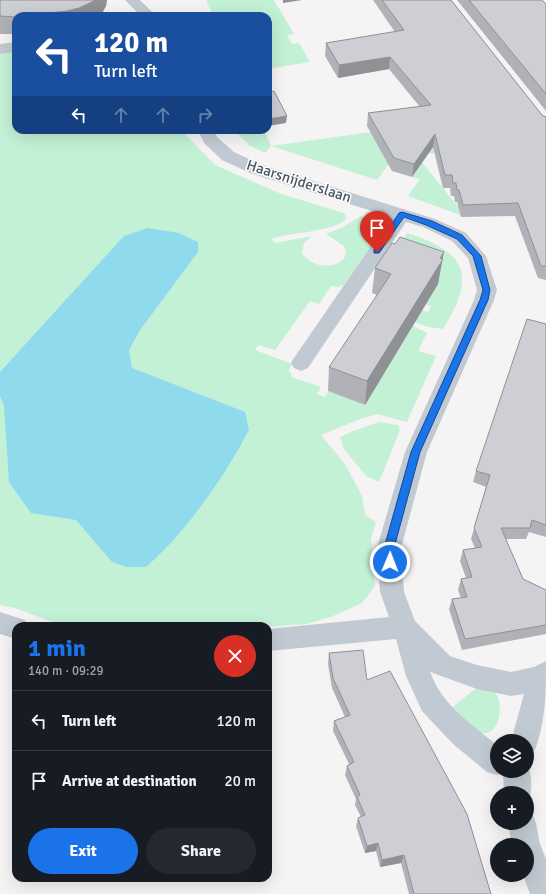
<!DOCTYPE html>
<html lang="en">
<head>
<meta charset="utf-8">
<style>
  body { margin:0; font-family:Signika,sans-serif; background:#242831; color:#f1f3f6; height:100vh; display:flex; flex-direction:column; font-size:15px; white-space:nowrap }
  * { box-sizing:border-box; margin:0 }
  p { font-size:13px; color:#9ea1a6 }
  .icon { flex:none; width:22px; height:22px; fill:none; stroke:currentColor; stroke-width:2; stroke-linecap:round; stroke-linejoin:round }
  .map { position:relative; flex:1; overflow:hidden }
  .side { position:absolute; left:12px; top:622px; width:260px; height:260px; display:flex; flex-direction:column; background:#171b24; border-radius:12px; box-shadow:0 4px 16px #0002 }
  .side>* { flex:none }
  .banner { position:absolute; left:12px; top:12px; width:260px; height:122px; border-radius:12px; box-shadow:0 4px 16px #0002; background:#1a4fa0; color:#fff; overflow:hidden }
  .buttons { position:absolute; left:490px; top:734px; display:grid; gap:8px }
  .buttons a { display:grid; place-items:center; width:44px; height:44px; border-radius:50%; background:#171b24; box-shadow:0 4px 16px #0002; font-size:20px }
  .pin { position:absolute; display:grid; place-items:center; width:34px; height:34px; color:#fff; margin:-41px -17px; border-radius:50% 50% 50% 0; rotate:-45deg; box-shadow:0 0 4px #0007 }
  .pin .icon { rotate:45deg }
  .me { position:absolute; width:44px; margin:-22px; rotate:1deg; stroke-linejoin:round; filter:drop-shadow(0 0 3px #0008) }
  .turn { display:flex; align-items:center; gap:14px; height:84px; padding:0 16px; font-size:18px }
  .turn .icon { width:52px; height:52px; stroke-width:2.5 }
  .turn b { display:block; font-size:28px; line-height:34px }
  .lanes { display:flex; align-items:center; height:38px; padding:0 16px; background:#0003; justify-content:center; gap:20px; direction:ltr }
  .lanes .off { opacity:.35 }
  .round { display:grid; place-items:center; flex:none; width:42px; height:42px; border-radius:21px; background:#242831 }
  .summary { display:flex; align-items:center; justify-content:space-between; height:68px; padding:0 16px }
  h1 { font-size:24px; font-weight:800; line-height:30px; color:#1a73e8 }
  .primary-button { display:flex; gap:8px; margin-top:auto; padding:8px 16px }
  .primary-button a { flex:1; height:46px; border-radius:24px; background:#1a73e8; color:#fff; font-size:16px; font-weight:800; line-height:46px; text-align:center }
  .primary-button a+a { background:#242831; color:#f1f3f6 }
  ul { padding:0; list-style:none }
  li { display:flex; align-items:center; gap:12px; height:60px; padding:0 16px; border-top:1px solid #363941 }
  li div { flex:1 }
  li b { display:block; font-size:15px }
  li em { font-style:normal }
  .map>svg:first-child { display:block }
  .green { fill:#c3f1d5 }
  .water { fill:#90daee }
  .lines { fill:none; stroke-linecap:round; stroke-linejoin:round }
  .minor { fill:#c1cad2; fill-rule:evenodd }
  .wall { fill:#b0b2b7 }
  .shaded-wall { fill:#909195 }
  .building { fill:#cdcfd5; stroke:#909195 }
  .route { fill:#1a73e8; stroke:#114b97 }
  .labels { text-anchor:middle; stroke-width:3; stroke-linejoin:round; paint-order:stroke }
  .street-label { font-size:15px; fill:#4a5661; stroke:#fff }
</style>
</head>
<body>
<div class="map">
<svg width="546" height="894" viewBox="0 0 546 894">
  <rect width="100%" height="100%" fill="#f5f3f3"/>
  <!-- green -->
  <path class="green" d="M206 0H274L294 34 287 35 292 44 299 43 310 62 268 69V16H213Z
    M16 52V130H185L187 136 215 165 281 194 344 213 346 216 345 220C329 233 293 231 271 239L275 243 312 236 304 243 302 253C311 267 332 270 344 259L346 253 344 246 326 234 343 227 361 216 386 224 344 285 337 287 331 286 319 304 310 301 275 350 258 345 255 350 292 364 289 370 292 377 321 387 317 394 325 397 329 391 365 405 413 326 427 333 418 351 436 356 407 422 377 414 360 419 321 435 345 464 362 496 365 515 376 522 371 538 375 586 362 603 331 617 306 624 268 627V626H63L15 608 0 605V54Z
    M234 130H264L271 146 371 132 375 139 421 135 437 153 416 155 460 209 459 210 460 215 408 196 420 179 412 177 420 164 394 157 377 180 271 146 265 153 249 145Z
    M407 233C429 240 465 253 462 283 461 299 451 315 443 329L428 327 411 321 422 310 428 312 431 306 421 303 378 275Z
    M379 422 398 425 400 430 379 482 366 476 344 449 340 437 351 432Z
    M479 686C485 688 492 690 496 694 503 702 500 726 491 731 488 733 485 733 482 734L450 709Z"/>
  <!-- water -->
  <path class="water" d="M148 228 179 233 198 242V252L140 330 129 350 132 368 245 412 249 430C223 479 187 531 146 567H127L112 562 76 520 31 513 9 482 4 406 0 396V372L124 236Z"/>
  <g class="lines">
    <!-- minor -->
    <path class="minor" d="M125 0H140L156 16H141Z
      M16 42V52L0 54V44Z
      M198 130H214L217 137 234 152 262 165 435 219 466 233 486 256 497 290 494 300 427 452 401 548 404 592 415 621 450 656 477 665 511 672 534 667 546 661C546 693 546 720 535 750L527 753V741H511L524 694 511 696 477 689 433 673 430 671C440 703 472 725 497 745V771H527V762C532 774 533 790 528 803L527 793H504L503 773 497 775 487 772 453 744 422 711 406 676 396 639 268 651V629L389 617 380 592 377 548 405 452 474 300 477 290 468 258 452 241 423 227 406 222 308 368 301 371 294 368 291 363 294 358 391 217 250 173 222 160 204 143Z
      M0 612 25 620 28 626H16V639L0 634Z
      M527 811 532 813 536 823 540 844 546 859V894H530L523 875H527V845H512L508 823H527Z"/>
  </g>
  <!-- wall -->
  <path class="wall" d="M0 0H107L106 6 101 15 99 16H16V34H0Z
    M373 0H451L542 115 546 117V280L538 278 515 216 461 217 457 202H455L454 196H451L450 188H443L433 147 412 177 392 171 367 126 368 113 420 107 389 69 338 78 325 56 326 43 395 32Z
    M457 0H542L546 4V111Z
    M395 244 442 259 438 284 365 405 328 391 329 367 377 295 372 293 375 268Z
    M546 324V537L529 532 526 539H506L523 579 546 590V634L462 650 449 609 452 599 461 598 458 590 461 579 466 578 460 561 463 550 475 548 471 539 486 487 473 482 476 471Z
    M329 653 367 680 491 894H409L401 863 380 867 376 851 365 853 356 826 358 818 361 817 355 805 356 799 345 775 347 766 349 764 333 731 334 721 345 717 332 688 328 664Z"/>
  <!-- shaded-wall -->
  <path class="shaded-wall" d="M94 0H107L106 6 101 15 99 16H22Z
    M283 0H302L283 3Z
    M390 57 389 69 338 78 339 65Z
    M287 116 286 123 268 126V119Z
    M435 134 433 147 412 177 414 164Z
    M444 252 438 284 365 405 367 381Z
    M378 843 376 851 365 853 367 846Z
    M404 855 401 863 380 867 382 860Z"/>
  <!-- building -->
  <path class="building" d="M0 0H94L92 2 79 8 67 11 22 16H16V17L0 16Z
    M382 0H451L542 115 546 117V266H541L518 203 463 205 459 190H457L456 183H453L452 175H445L435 134 414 164 394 158 368 113 431 105 390 57 339 65 326 43 404 30Z
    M469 0H542L546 4V94Z
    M274 91 287 116 268 119V93Z
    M400 237 444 252 440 258 443 259 367 381 329 367 391 274 375 268 392 243 395 244Z
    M527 319 546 324V525L532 520 530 528H501L523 579 546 590V625L465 639 452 599 467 597 461 579 472 577 463 550 482 547 474 528 490 475 476 471Z
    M363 650 367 680 390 671 467 814 491 894H414L404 855 382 860 378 843 367 846 358 818 365 815 357 797 360 795 347 766 354 762 334 721 350 715 333 678 329 653Z"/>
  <!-- route -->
  <path class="route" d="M402 212 432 221 462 235 481 256 490 290 488 300 420 452 394 548 395 562 394 565 390 567 386 565 384 548 411 452 480 300 483 290 473 256 457 239 426 225 404 217 379 253H374V250L399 213Z"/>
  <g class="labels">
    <!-- street labels -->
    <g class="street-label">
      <text transform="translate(299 181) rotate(18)" y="5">Haarsnijderslaan</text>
    </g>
  </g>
</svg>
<div class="buttons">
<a><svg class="icon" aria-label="layers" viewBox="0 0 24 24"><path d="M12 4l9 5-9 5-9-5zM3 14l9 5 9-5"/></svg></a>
<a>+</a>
<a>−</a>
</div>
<div class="pin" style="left:377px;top:252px;background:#d93025"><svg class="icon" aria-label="arrive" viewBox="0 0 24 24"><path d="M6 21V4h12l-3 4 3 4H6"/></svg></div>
<svg class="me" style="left:390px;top:562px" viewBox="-20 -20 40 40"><circle r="17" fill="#1a73e8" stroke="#fff" stroke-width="3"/><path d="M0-11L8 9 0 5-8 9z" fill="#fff"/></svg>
<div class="banner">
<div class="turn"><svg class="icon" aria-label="left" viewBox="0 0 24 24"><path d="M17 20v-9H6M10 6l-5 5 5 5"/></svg><div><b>120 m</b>Turn left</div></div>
<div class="lanes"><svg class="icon" aria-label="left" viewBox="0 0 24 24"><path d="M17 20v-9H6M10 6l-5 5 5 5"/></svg><svg class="icon off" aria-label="ahead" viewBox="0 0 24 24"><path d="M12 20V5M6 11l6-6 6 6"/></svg><svg class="icon off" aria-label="ahead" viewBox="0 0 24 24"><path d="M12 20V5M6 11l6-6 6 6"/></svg><svg class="icon off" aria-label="right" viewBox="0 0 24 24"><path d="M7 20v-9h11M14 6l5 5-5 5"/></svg></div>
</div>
<section class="side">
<div class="summary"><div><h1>1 min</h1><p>140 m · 09:29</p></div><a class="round" style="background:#d93025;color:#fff"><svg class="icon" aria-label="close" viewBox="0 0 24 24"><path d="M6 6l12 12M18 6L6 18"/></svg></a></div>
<ul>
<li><svg class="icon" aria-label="left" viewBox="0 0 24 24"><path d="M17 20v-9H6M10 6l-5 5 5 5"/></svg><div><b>Turn left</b></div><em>120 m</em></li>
<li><svg class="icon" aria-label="arrive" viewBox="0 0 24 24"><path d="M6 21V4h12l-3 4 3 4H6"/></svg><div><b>Arrive at destination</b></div><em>20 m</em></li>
</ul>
<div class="primary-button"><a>Exit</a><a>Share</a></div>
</section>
</div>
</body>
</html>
